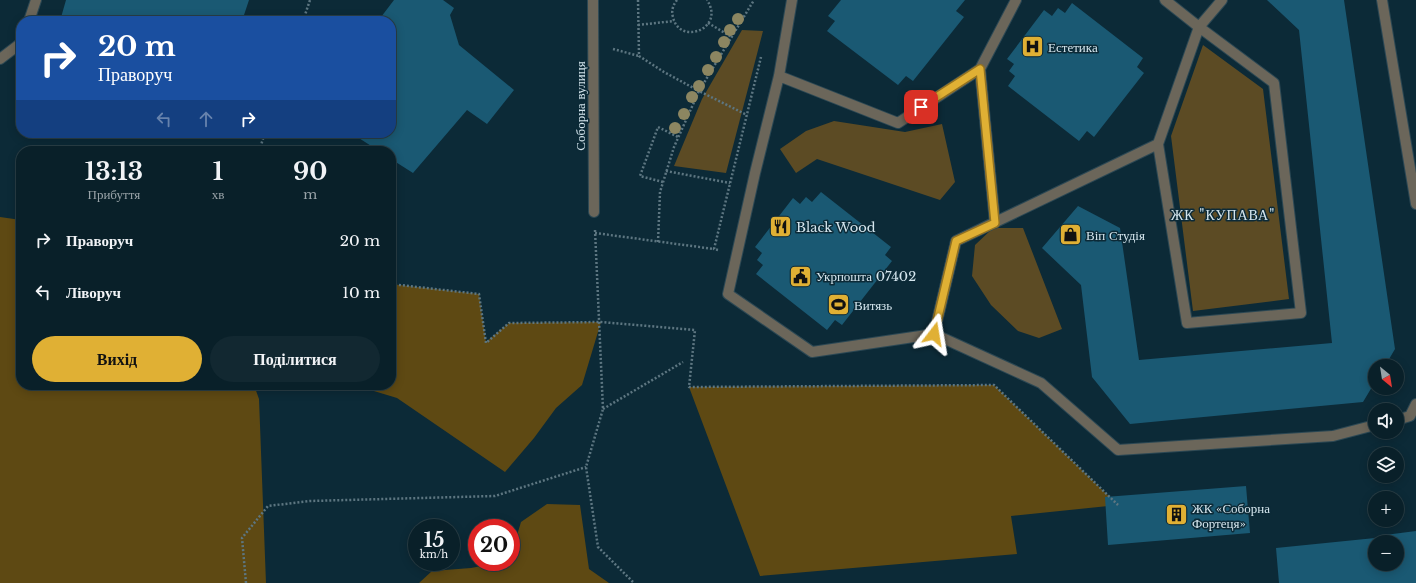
<!DOCTYPE html>
<html lang="uk">
<head>
<meta charset="utf-8">
<style>
  body { margin:0; font-family:"Libre Baskerville",serif; background:#122831; color:#f1f3f6; height:100vh; display:flex; flex-direction:column; font-size:15px; white-space:nowrap }
  * { box-sizing:border-box; margin:0 }
  p { font-size:13px; color:#99a3a8 }
  .icon { flex:none; width:22px; height:22px; fill:none; stroke:currentColor; stroke-width:2; stroke-linecap:round; stroke-linejoin:round }
  .map { position:relative; flex:1; overflow:hidden }
  .details { position:absolute; left:16px; top:146px; width:380px; height:244px; display:flex; flex-direction:column; background:#092029; border-radius:16px; box-shadow:0 2px 10px #0003,0 0 0 1px #293e46 }
  .details>* { flex:none }
  .top-card { position:absolute; left:16px; top:16px; width:380px; height:122px; border-radius:16px; box-shadow:0 2px 10px #0003,0 0 0 1px #293e46; background:#1a4fa0; color:#fff; overflow:hidden }
  .needle { width:26px; rotate:150deg }
  .fabs { position:absolute; left:1368px; top:359px; display:grid; gap:8px }
  .fabs a { display:grid; place-items:center; width:36px; height:36px; border-radius:50%; background:#092029; box-shadow:0 2px 10px #0003,0 0 0 1px #293e46; font-size:20px }
  .speed { position:absolute; left:408px; top:519px; display:flex; gap:8px; font-size:20px; font-weight:700; text-align:center }
  .speed>* { display:grid; place-content:center; width:52px; height:52px; border-radius:50%; background:#092029; box-shadow:0 2px 10px #0003,0 0 0 1px #293e46; line-height:1 }
  .speed small { font-size:10px; font-weight:400 }
  .speed .limit { border:6px solid #d22; background:#fff; color:#111 }
  .pin { position:absolute; display:grid; place-items:center; width:34px; height:34px; color:#fff; margin:-17px; border-radius:8px; box-shadow:0 2px 6px #0006 }
  .me { position:absolute; width:44px; margin:-22px; rotate:14deg; stroke-linejoin:round; filter:drop-shadow(0 0 3px #0008) }
  .turn { display:flex; align-items:center; gap:14px; height:84px; padding:0 16px; font-size:18px }
  .turn .icon { width:52px; height:52px; stroke-width:2.5 }
  .turn b { display:block; font-size:28px; line-height:34px }
  .lanes { display:flex; align-items:center; height:38px; padding:0 16px; background:#0003; justify-content:center; gap:20px; direction:ltr }
  .lanes .off { opacity:.35 }
  .eta { display:flex; justify-content:space-evenly; align-items:center; height:68px; text-align:center }
  .eta b { font-size:24px; font-weight:800; line-height:28px }
  .action { display:flex; gap:8px; margin-top:auto; padding:8px 16px }
  .action a { flex:1; height:46px; border-radius:24px; background:#e0b034; color:#111; font-size:16px; font-weight:800; line-height:46px; text-align:center }
  .action a+a { background:#122831; color:#f1f3f6 }
  ul { padding:0; list-style:none }
  li { display:flex; align-items:center; gap:12px; height:52px; padding:0 16px }
  li div { flex:1 }
  li b { display:block; font-size:15px }
  li em { font-style:normal }
  .map>svg:first-child { display:block }
  .green { fill:#5c4b24 }
  .forest { fill:#5e4913 }
  .building { fill:#1a5973; fill-rule:evenodd }
  .lines { fill:none; stroke-linecap:round; stroke-linejoin:round }
  .service-casing { stroke:#2c4854; stroke-width:12 }
  .minor-casing { stroke:#2c4854; stroke-width:12 }
  .path { stroke:#5d7681; stroke-width:2.5; stroke-dasharray:2 2; stroke-linecap:butt }
  .service { stroke:#6b665a; stroke-width:10 }
  .minor { stroke:#6b665a; stroke-width:10 }
  .tree { fill:#8c8661 }
  .route-casing { stroke:#927222; stroke-width:10 }
  .route { stroke:#e0b034; stroke-width:7 }
  .labels { text-anchor:middle; stroke-width:3; stroke-linejoin:round; paint-order:stroke }
  .poi-label { font-size:13px; fill:#d5e6ee; stroke:#0c2a37; text-anchor:start }
  .street-label { font-size:13px; fill:#d5e6ee; stroke:#0c2a37 }
  .neighbourhood-label { font-size:14px; letter-spacing:1px; fill:#d5e6ee; stroke:#0c2a37 }
</style>
</head>
<body>
<div class="map">
<svg width="1416" height="583" viewBox="0 0 1416 583">
  <rect width="100%" height="100%" fill="#0c2a37"/>
  <!-- green -->
  <path class="green" d="M742 30 763 31 726 173 674 166 702 99Z
    M1203 45 1263 89 1289 299 1193 311 1171 136Z
    M834 121 905 132 942 124 955 182 940 200 817 159 796 173 780 149 806 131Z
    M993 228H1023L1062 329 1039 338 1018 331 991 305 972 276 975 245Z"/>
  <!-- forest -->
  <path class="forest" d="M0 217 21 220V385H254L259 399 266 583H0Z
    M391 284 479 294 486 342 509 323 601 322 582 385 556 408 534 438 505 472 397 398 354 385H391Z
    M994 385 1118 505 1011 516 1017 554 760 576 689 387Z
    M547 504 580 505 589 569 609 583H419L432 571 471 568 502 562H511V555L521 522Z"/>
  <!-- building -->
  <path class="building" d="M66 0H249L242 21H60Z
    M394 0H443L454 8 450 15 459 45 514 90 487 124 467 110 413 173 391 159V151H379L351 133H391V21H378Z
    M841 0H965L956 11 964 17 913 81 906 76 898 85 827 31 835 21 828 16Z
    M1267 0H1344L1395 349 1385 366H1375V382L1363 402 1130 424 1092 377 1081 285 1042 248 1078 206 1120 228 1139 360 1332 343 1299 30Z
    M1072 3 1143 58 1137 67 1144 73 1094 137 1087 131 1079 141 1008 86 1015 76 1009 71 1014 64 1007 59 1044 10 1052 16 1058 8 1065 13Z
    M821 192 891 247 885 255 892 261 842 325 835 320 827 330 756 274 763 265 757 260 762 253 755 247 793 198 800 204 806 197 812 202Z
    M1246 486 1250 533 1108 545 1105 497Z
    M1416 531V583H1279L1276 548 1385 537V535ZM1375 542H1397V564H1375Z"/>
  <g class="lines">
    <defs>
      <path id="service" d="M792 0 779 76 755 173 728 294 812 352 934 334 1041 383 1118 450 1333 436 1375 425
        M1382 0 1416 204
        M29 21 36 0
        M0 59 21 43
        M980 69 995 223
        M779 76 898 123 980 69 1016 0
        M1158 144 1187 323 1301 313 1274 83 1199 27 1222 0
        M934 334 956 241 1158 144 1199 27 1165 0
        M1397 420 1410 416 1416 404"/>
      <path id="minor" d="M593 0 594 212"/>
    </defs>
    <!-- service casing -->
    <use href="#service" class="service-casing"/>
    <!-- minor casing -->
    <use href="#minor" class="minor-casing"/>
    <!-- path -->
    <path class="path" d="M638 0 639 56 664 72 699 91 754 0
      M677 0C673 5 671 11 673 17 679 46 726 29 707 0
      M303 21 310 0
      M708 23 732 37
      M638 25 674 21
      M613 49 639 56
      M259 151 265 133
      M666 171 730 183
      M663 182 640 176 658 127 678 137
      M595 230 603 409 586 467 598 547 633 582
      M595 233 714 249
      M658 242 660 192 674 147 699 91 747 115
      M718 250 714 249 761 57
      M391 284 479 294 486 343 509 323 601 322 695 330 689 387 994 385 1118 505
      M603 409 683 362
      M246 583 242 538 268 506 310 501 495 496 586 467"/>
    <!-- service -->
    <use href="#service" class="service"/>
    <!-- minor -->
    <use href="#minor" class="minor"/>
  </g>
  <!-- trees -->
  <g class="tree">
    <circle cx="738" cy="19" r="6"/>
    <circle cx="730" cy="30" r="6"/>
    <circle cx="724" cy="42" r="6"/>
    <circle cx="716" cy="57" r="6"/>
    <circle cx="708" cy="70" r="6"/>
    <circle cx="699" cy="86" r="6"/>
    <circle cx="692" cy="97" r="6"/>
    <circle cx="684" cy="114" r="6"/>
    <circle cx="675" cy="128" r="6"/>
  </g>
  <g class="lines">
    <defs>
      <path id="route" d="M921 107 980 69 995 223 956 241 934 334"/>
    </defs>
    <!-- route casing -->
    <use href="#route" class="route-casing"/>
    <!-- route -->
    <use href="#route" class="route"/>
  </g>
  <!-- icons -->
  <defs>
    <symbol id="hospital-square" viewBox="-11 -11 22 22"><rect x="-9" y="-9" width="18" height="18" rx="4" fill="#e0b034" stroke="#0c2a37"/><path d="M-5-5h3v3.5h4V-5h3V5h-3V1.5h-4V5h-3Z" fill="#111"/></symbol>
    <symbol id="restaurant-square" viewBox="-11 -11 22 22"><rect x="-9" y="-9" width="18" height="18" rx="4" fill="#e0b034" stroke="#0c2a37"/><path d="M-5-6h1v4h1v-4h1v4h1v-4h1v5L-1.5 .5V6h-2V.5L-5-1ZM5-6V6H3V1.5H1.5Q1.5-4 5-6Z" fill="#111"/></symbol>
    <symbol id="shop-square" viewBox="-11 -11 22 22"><rect x="-9" y="-9" width="18" height="18" rx="4" fill="#e0b034" stroke="#0c2a37"/><path d="M-5-2.5h2.3a2.7 3.5 0 0 1 5.4 0H5L5.5 6h-11ZM-1.5-2.5h3a1.5 2.3 0 0 0-3 0Z" fill="#111"/></symbol>
    <symbol id="civic-square" viewBox="-11 -11 22 22"><rect x="-9" y="-9" width="18" height="18" rx="4" fill="#e0b034" stroke="#0c2a37"/><path d="M-.6-6.5H3V-4.5H.6V-3L4-1V1h2V6H-6V1h2V-1L-.6-3ZM-1.2 2.5V6h2.4V2.5Z" fill="#111"/></symbol>
    <symbol id="stadium-square" viewBox="-11 -11 22 22"><rect x="-9" y="-9" width="18" height="18" rx="4" fill="#e0b034" stroke="#0c2a37"/><path d="M0-5a6.5 5 0 1 0 0 10a6.5 5 0 1 0 0-10ZM-3.5-1.8h7v3.6h-7Z" fill="#111"/></symbol>
    <symbol id="building-square" viewBox="-11 -11 22 22"><rect x="-9" y="-9" width="18" height="18" rx="4" fill="#e0b034" stroke="#0c2a37"/><path d="M-4-6H4V6H1V3H-1V6H-4ZM-2.5-4.3h1.7v1.8h-1.7ZM.8-4.3h1.7v1.8H.8ZM-2.5-1h1.7V.8h-1.7ZM.8-1h1.7V.8H.8Z" fill="#111"/></symbol>
  </defs>
  <g fill-rule="evenodd">
    <use href="#hospital-square" x="1020" y="34" width="25" height="25"/>
    <use href="#restaurant-square" x="768" y="214" width="25" height="25"/>
    <use href="#shop-square" x="1058" y="222" width="25" height="25"/>
    <use href="#civic-square" x="788" y="264" width="25" height="25"/>
    <use href="#stadium-square" x="826" y="292" width="25" height="25"/>
    <use href="#building-square" x="1164" y="502" width="25" height="25"/>
  </g>
  <g class="labels">
    <!-- poi labels -->
    <g class="poi-label">
      <text x="1048" y="52">Естетика</text>
      <text x="796" y="232">Black Wood</text>
      <text x="1086" y="240">Віп Студія</text>
      <text x="816" y="281">Укрпошта 07402</text>
      <text x="854" y="310">Витязь</text>
      <text x="1192" y="513">ЖК «Соборна<tspan x="1192" dy="15">Фортеця»</tspan></text>
    </g>
    <!-- street labels -->
    <g class="street-label">
      <text transform="translate(580 106) rotate(-90)" y="5">Соборна вулиця</text>
    </g>
    <!-- neighbourhood labels -->
    <g class="neighbourhood-label">
      <text x="1223" y="220">ЖК "КУПАВА"</text>
    </g>
  </g>
</svg>
<div class="fabs">
<a><svg class="needle" viewBox="-14 -14 28 28"><path d="M0-13l5 13h-10z" fill="#e53935"/><path d="M0 13l5-13h-10z" fill="#99a3a8"/></svg></a>
<a><svg class="icon" aria-label="sound" viewBox="0 0 24 24"><path d="M4 9h4l5-4v14l-5-4H4zM17 9q2 3 0 6"/></svg></a>
<a><svg class="icon" aria-label="layers" viewBox="0 0 24 24"><path d="M12 4l9 5-9 5-9-5zM3 14l9 5 9-5"/></svg></a>
<a>+</a>
<a>−</a>
</div>
<div class="speed"><div>15<small>km/h</small></div><div class="limit">20</div></div>
<div class="pin" style="left:921px;top:107px;background:#d93025"><svg class="icon" aria-label="arrive" viewBox="0 0 24 24"><path d="M6 21V4h12l-3 4 3 4H6"/></svg></div>
<svg class="me" style="left:934px;top:334px" viewBox="-20 -20 40 40"><path d="M0-17L14 15 0 8-14 15z" fill="#e0b034" stroke="#fff" stroke-width="4"/></svg>
<div class="top-card">
<div class="turn"><svg class="icon" aria-label="right" viewBox="0 0 24 24"><path d="M7 20v-9h11M14 6l5 5-5 5"/></svg><div><b>20 m</b>Праворуч</div></div>
<div class="lanes"><svg class="icon off" aria-label="left" viewBox="0 0 24 24"><path d="M17 20v-9H6M10 6l-5 5 5 5"/></svg><svg class="icon off" aria-label="ahead" viewBox="0 0 24 24"><path d="M12 20V5M6 11l6-6 6 6"/></svg><svg class="icon" aria-label="right" viewBox="0 0 24 24"><path d="M7 20v-9h11M14 6l5 5-5 5"/></svg></div>
</div>
<section class="details">
<div class="eta">
<div><b>13:13</b><p>Прибуття</p></div>
<div><b>1</b><p>хв</p></div>
<div><b>90</b><p>m</p></div>
</div>
<ul>
<li><svg class="icon" aria-label="right" viewBox="0 0 24 24"><path d="M7 20v-9h11M14 6l5 5-5 5"/></svg><div><b>Праворуч</b></div><em>20 m</em></li>
<li><svg class="icon" aria-label="left" viewBox="0 0 24 24"><path d="M17 20v-9H6M10 6l-5 5 5 5"/></svg><div><b>Ліворуч</b></div><em>10 m</em></li>
</ul>
<div class="action"><a>Вихід</a><a>Поділитися</a></div>
</section>
</div>
</body>
</html>
